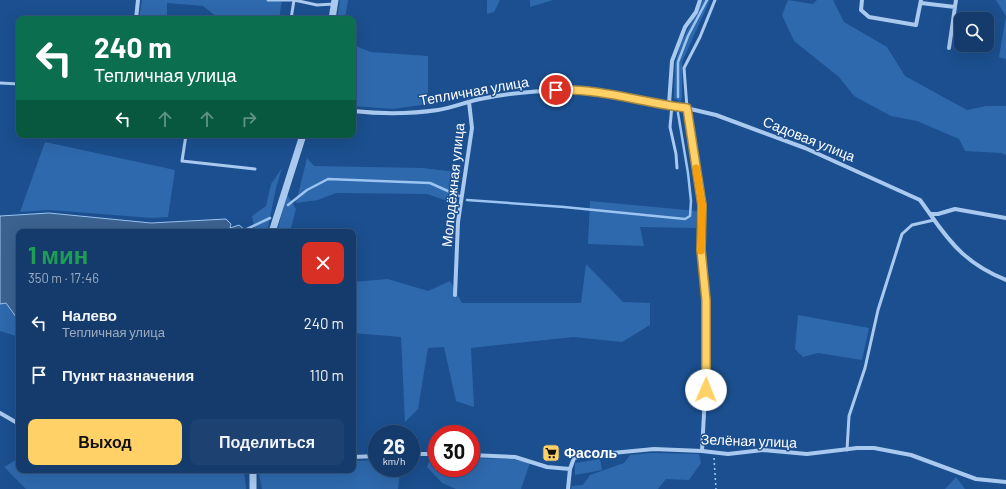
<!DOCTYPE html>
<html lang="ru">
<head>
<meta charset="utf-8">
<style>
  body { margin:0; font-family:Barlow,sans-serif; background:#1d4271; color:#f1f3f6; height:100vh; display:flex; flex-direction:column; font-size:15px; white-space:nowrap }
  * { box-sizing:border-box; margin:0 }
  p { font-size:13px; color:#9dadc1 }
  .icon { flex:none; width:22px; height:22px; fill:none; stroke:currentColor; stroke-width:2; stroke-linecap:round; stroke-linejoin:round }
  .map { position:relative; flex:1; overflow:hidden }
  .details { position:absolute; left:16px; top:229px; width:340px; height:244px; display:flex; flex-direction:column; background:#143b6b; border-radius:8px; box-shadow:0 4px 16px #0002,0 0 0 1px #33557e }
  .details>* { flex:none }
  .hud { position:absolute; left:16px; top:16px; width:340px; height:122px; border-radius:8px; box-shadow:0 4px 16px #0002,0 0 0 1px #33557e; background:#0b6e4f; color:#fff; overflow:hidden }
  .controls { position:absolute; left:954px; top:12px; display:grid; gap:8px }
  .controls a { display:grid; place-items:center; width:40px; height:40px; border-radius:8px; background:#143b6b; box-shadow:0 4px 16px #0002,0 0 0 1px #33557e; font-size:20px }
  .speed { position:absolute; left:368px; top:425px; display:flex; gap:8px; font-size:20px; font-weight:700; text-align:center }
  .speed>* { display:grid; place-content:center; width:52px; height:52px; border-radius:50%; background:#143b6b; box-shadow:0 4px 16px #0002,0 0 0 1px #33557e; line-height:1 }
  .speed small { font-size:10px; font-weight:400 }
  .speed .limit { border:6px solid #d22; background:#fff; color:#111 }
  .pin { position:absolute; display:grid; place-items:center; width:34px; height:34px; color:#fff; margin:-17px; border:2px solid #fff; border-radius:50%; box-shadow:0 1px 4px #0007 }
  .me { position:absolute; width:44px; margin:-22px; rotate:1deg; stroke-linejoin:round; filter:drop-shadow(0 0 3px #0008) }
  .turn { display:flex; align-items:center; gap:14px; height:84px; padding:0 12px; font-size:18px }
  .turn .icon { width:52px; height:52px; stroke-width:2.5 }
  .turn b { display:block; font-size:28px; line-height:34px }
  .lanes { display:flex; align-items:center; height:38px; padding:0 12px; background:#0003; justify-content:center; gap:20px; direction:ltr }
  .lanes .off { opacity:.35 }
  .round { display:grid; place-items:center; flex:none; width:42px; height:42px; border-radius:8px; background:#1d4271 }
  .summary { display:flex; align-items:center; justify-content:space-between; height:68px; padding:0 12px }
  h1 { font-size:24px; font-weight:700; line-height:30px; color:#1e9e55 }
  .primary-button { display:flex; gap:8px; margin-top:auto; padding:8px 12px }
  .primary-button a { flex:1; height:46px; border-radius:8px; background:#ffd166; color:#111; font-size:16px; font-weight:700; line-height:46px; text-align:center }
  .primary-button a+a { background:#1d4271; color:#f1f3f6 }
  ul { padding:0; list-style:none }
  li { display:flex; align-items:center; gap:12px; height:52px; padding:0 12px }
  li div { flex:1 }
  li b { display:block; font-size:15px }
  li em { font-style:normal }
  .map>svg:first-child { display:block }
  .green { fill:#2e69ad }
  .water { fill:#3c6290; stroke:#9cc4f0 }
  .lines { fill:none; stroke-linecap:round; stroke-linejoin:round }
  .stream { stroke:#9cc4f0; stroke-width:2.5 }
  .path { stroke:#a9c9ee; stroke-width:1.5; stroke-dasharray:2 3; stroke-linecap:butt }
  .service { stroke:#a9c9ee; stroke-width:3 }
  .minor { stroke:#a9c9ee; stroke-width:4 }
  .tertiary { stroke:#a9c9ee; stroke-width:7 }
  .route-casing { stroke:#a68842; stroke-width:10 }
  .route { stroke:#ffd166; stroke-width:7 }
  .slow { stroke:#f59e0b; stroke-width:7 }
  .labels { text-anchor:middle; stroke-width:3; stroke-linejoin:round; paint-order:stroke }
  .street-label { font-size:14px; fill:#fff; stroke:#1b4f8f }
  .poi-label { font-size:14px; font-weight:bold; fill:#fff; stroke:#1b4f8f; text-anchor:start }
</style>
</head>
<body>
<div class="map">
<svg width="1006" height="489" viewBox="0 0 1006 489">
  <rect width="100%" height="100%" fill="#1b4f8f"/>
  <!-- green -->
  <path class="green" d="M142 0H282L279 19H220L203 6 167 3V19H139Z
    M340 0H348L345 19H337Z
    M487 0H500L494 12 487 14Z
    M530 0H553L530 7Z
    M703 0H710L682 62V99L680 102 674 98 675 64 681 43Z
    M788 0 813 4 817 0H833L844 22 887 47 905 76 967 110 986 106H1006V155L1001 153 965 151 959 139 917 121 891 116 854 96 839 77 794 41 782 15Z
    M996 0H1006V59L999 57 1006 16Z
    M353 45 371 52 428 56V104L393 109 353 106Z
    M45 142 175 170 168 217 152 218 50 210 20 212Z
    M307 158 314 166 422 168 457 172V204L427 194 336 193 318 200 296 203Z
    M282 168 276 188 267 232H253L255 231 252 216 266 206 271 184Z
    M287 194 296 209 290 232H277Z
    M590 201 697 211 696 228 640 227 644 246 588 244Z
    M586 264 623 302 650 303V325L622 342 573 337 471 348 474 407 456 401 444 347 428 348 418 409 405 422 401 337 353 333V282L388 279 428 291 450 281 462 303H581Z
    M6 303 19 321V337L0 331V304Z
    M798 315 869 328 862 360 818 353 803 357 795 349Z
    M650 453 699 454 701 463 689 480 666 479 658 489H571L572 486 583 485 590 475 624 463 630 455Z
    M431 456 437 457V468H471V458L512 459 530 463 521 489H456L442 483 427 467Z
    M19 458V470H244L246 489H26L4 467Z
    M600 459 602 470 575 475V463Z
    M377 460V468H403L400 472 398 489H262L258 470H353V461Z
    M956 477 965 489H945Z"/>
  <!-- water -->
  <path class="water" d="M49 213 151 223 226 219 231 224 230 228 239 225 245 230 229 232 228 229H220L213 232H19V321L6 303 0 304V216Z"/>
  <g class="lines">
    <!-- stream -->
    <path class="stream" d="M678 97V62L688 36 707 0
      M467 200 564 207 685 219 690 216 691 201 688 173 678 113
      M288 205 307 190 328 179 430 183 459 196
      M245 230 270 218"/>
    <!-- path -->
    <path class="path" d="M714 458 716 489"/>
    <!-- service -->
    <path class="service" d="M268 0H294L317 5 334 4
      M291 19 294 0
      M0 83 19 84
      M592 92 669 104
      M672 105 670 127 676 154 677 168
      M687 108 684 68 700 37 715 0
      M186 135 182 161 255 169
      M847 450 849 416 865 368 878 310 902 234 912 225 934 220"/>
    <!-- minor -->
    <path class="minor" d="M700 0 696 12 685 27 672 61 669 104 716 115 805 148 920 200 930 214H938L955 209 1006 218
      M862 0 861 10 869 17 916 25 921 0
      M921 3 955 7
      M136 19 138 0
      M949 48 956 0
      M687 108 702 205 701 250 705 300 707 357 702 451
      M353 111C381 114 410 114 438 110 452 108 466 102 480 99 516 92 554 88 592 92
      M930 214C952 246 969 265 1006 280
      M455 295 458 222 472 128 469 102
      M0 413 19 424
      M411 454H437
      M471 455 515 457 547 467 570 469
      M353 457 377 456
      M568 489 570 469 574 458 581 456 654 449 702 451 728 454 763 450 807 454 857 448H874L911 455 976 479 1006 482"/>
    <!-- tertiary -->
    <path class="tertiary" d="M332 19 335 0
      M272 232 303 135
      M253 470V489"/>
  </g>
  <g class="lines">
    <defs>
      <path id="route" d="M556 90C600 88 644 103 687 108L702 205 701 250 706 300V390"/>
    </defs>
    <!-- route casing -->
    <use href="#route" class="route-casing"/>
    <!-- route -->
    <use href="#route" class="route"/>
    <!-- slow -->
    <path class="slow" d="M696 168 702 205 701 251"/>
  </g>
  <!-- icons -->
  <defs>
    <symbol id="supermarket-square" viewBox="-11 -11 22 22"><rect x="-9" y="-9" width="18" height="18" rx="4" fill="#ffd166" stroke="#1b4f8f"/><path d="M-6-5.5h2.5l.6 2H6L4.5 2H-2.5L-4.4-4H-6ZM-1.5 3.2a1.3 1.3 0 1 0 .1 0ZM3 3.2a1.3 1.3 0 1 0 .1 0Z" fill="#111"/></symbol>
  </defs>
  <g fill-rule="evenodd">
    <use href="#supermarket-square" x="541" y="443" width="20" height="20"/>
  </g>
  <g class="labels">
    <!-- street labels -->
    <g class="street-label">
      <text transform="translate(474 91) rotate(-10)" y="5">Тепличная улица</text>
      <text transform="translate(809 139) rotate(22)" y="5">Садовая улица</text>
      <text transform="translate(453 185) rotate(-84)" y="5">Молодёжная улица</text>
      <text transform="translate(749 441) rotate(2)" y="5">Зелёная улица</text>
    </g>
    <!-- poi labels -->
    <g class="poi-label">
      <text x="564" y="458">Фасоль</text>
    </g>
  </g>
</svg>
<div class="controls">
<a><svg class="icon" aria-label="search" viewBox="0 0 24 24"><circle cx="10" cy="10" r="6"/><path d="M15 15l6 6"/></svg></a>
</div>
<div class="speed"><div>26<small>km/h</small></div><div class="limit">30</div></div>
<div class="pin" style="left:556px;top:90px;background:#d93025"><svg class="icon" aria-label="arrive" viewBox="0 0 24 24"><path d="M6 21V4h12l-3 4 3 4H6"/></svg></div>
<svg class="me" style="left:706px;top:390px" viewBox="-20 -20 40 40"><circle r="19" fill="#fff"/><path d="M0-13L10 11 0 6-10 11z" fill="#ffd166"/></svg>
<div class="hud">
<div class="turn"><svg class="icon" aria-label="left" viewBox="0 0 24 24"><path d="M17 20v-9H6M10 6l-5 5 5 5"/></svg><div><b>240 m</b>Тепличная улица</div></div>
<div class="lanes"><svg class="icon" aria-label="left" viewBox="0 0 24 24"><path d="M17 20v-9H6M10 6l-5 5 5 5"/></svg><svg class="icon off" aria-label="ahead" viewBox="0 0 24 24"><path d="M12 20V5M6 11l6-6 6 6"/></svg><svg class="icon off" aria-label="ahead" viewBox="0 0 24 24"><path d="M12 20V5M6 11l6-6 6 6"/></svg><svg class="icon off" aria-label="right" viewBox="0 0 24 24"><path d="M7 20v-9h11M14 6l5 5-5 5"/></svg></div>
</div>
<section class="details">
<div class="summary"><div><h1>1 мин</h1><p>350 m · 17:46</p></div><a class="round" style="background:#d93025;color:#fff"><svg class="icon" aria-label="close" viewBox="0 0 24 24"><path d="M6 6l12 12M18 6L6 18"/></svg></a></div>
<ul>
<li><svg class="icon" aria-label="left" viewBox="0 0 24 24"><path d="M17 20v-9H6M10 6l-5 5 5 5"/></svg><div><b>Налево</b><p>Тепличная улица</p></div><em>240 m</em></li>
<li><svg class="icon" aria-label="arrive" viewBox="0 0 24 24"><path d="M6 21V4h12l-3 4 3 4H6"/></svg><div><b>Пункт назначения</b></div><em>110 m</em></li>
</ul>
<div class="primary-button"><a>Выход</a><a>Поделиться</a></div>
</section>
</div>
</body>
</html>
